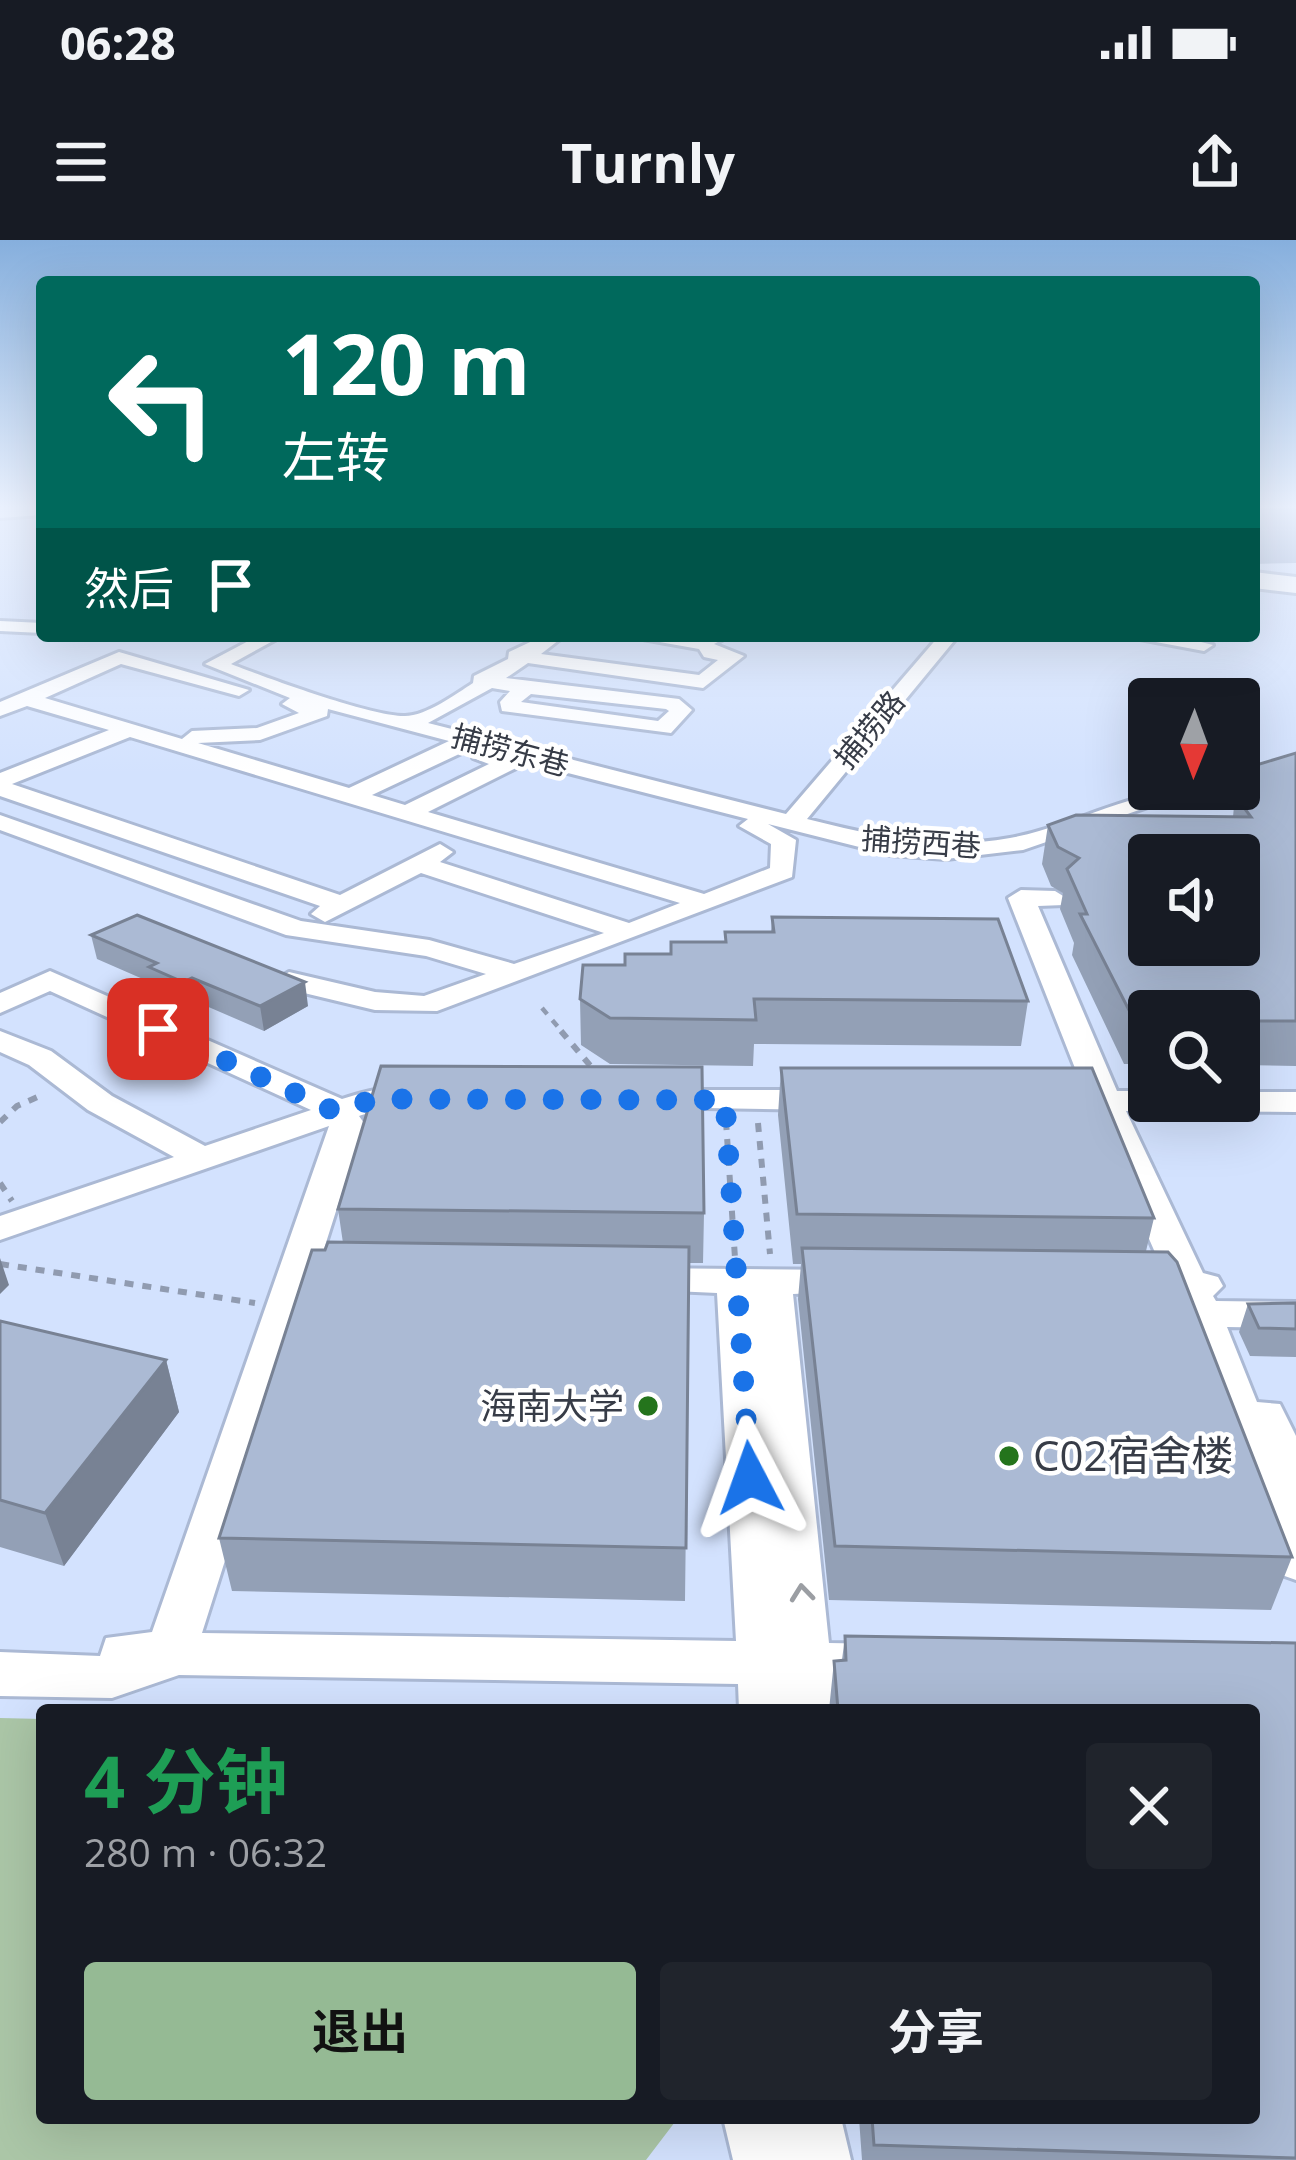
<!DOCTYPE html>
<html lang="zh">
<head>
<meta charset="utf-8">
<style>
  body { margin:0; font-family:"Open Sans","Noto Sans SC",sans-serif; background:#20242c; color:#f1f3f6; height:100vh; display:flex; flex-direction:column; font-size:45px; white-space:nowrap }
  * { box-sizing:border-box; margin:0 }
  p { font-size:39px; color:#9ea1a6 }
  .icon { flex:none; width:66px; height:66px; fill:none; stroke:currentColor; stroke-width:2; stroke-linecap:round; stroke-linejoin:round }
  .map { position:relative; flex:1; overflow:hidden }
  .sheet { position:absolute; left:36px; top:1464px; width:1224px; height:420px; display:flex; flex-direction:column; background:#171b24; border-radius:12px; box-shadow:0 12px 48px #0002 }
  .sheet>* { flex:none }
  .hud { position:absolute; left:36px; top:36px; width:1224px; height:366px; border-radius:12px; box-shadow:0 12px 48px #0002; background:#00695c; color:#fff; overflow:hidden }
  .needle { width:78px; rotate:181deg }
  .tools { position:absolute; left:1128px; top:438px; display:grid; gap:24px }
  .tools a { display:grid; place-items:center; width:132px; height:132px; border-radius:12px; background:#171b24; box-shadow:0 12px 48px #0002; font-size:60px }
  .pin { position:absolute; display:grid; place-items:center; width:102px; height:102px; color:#fff; margin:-51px; border-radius:24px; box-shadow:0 6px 18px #0006 }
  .me { position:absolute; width:132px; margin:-66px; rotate:356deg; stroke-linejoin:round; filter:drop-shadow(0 0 9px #0008) }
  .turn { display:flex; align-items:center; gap:42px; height:252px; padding:0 48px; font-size:54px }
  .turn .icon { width:156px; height:156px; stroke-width:2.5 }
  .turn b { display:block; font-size:84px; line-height:102px }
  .then { display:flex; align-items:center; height:114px; padding:0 48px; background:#0003; gap:24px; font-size:45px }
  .round { display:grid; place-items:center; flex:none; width:126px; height:126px; border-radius:12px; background:#20242c }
  .head { display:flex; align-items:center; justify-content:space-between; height:204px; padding:0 48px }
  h1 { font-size:72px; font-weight:700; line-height:90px; color:#1e9e55 }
  .button { display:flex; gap:24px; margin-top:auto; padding:24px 48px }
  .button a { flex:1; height:138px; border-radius:12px; background:#95ba94; color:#111; font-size:48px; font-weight:700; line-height:138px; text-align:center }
  .button a+a { background:#20242c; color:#f1f3f6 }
  .status { display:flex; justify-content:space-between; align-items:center; height:84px; padding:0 60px; background:#171b24; direction:ltr }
  .status svg { height:33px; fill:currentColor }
  header { display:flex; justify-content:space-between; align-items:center; height:156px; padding:0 48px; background:#171b24; font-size:54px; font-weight:700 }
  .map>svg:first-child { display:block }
  .green { fill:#abc6a7 }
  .water { fill:#93a7cc }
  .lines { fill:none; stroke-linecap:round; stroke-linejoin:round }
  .street-casing { stroke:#abb9d4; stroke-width:6 }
  .secondary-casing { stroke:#abb9d4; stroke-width:6 }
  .primary-casing { stroke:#abb9d4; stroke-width:6 }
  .path-far1 { stroke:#909bb0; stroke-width:4.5; stroke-dasharray:8 8; stroke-linecap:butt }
  .path { stroke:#909bb0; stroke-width:6; stroke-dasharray:9 9; stroke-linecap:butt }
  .street { fill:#fff; fill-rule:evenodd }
  .secondary { fill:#fff; fill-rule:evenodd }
  .primary { fill:#fff; fill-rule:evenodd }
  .wall { fill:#93a0b6 }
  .shaded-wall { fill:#788294 }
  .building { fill:#abbad4; stroke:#788294; stroke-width:3; fill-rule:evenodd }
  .oneway { stroke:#9b9ea3 }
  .route { stroke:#1a73e8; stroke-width:21; stroke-dasharray:0 37.8 }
  .poi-dot { fill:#24741c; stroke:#fff; stroke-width:4.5 }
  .labels { text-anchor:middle; stroke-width:9; stroke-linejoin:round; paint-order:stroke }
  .far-street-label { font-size:30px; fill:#373c47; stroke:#fff }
  .poi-label { font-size:36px; fill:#373c47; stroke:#fff; text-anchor:end }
  .near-poi-label { font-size:42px; fill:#373c47; stroke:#fff; text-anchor:start }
</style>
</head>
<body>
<div class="status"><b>06:28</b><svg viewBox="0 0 49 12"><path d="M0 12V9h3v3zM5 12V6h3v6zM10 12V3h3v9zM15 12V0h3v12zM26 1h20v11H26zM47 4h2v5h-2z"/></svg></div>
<header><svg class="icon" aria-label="menu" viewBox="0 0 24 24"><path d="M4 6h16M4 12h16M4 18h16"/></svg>Turnly<svg class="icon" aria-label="share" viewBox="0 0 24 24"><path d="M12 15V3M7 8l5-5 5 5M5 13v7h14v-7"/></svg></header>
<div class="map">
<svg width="1296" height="1920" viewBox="0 0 1296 1920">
  <rect width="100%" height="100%" fill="#d3e2fe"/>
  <!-- green -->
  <path class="green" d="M0 1478 42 1479V1878H678L646 1920H0Z"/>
  <!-- water -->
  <path class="water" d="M1254 265H1296V323L1254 324Z"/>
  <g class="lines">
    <defs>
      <path id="street" d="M0 381 42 383V393L0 391Z
        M258 396H282L231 424C264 437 373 477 405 476 426 476 456 454 473 443L474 436 508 419 509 412 543 396H564L541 414 699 435 718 420 704 417 699 409 626 396H729L714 404 744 416 703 448 528 423 506 438 679 459 692 470 671 493 502 471 500 462 510 451 492 448 428 483 786 574 939 396H958L807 579C874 596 940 611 1010 598 1075 586 1132 549 1200 549L1023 610 946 619 891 615 768 584 796 600 792 637 437 771 375 770 279 747 274 741 289 732 375 752 424 756 486 734 426 716 286 695 0 590V575L301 681 429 700 514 724 604 693 421 633 325 682 311 674 320 666 0 556V533L109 490 27 466 0 476V462L119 412 249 450 239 456 121 424 45 458 182 499 192 491 257 488 299 473 282 464 290 458 205 424ZM531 454 666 469 669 471 658 481 521 462ZM328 469 449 501 349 548 198 503 260 500 327 476ZM130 497 680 663 629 683 440 622 453 612 440 604 340 655 12 544ZM472 508 473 518 489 524 405 565 372 555ZM517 520 748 579 739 586 771 604 770 628 704 654 428 572 516 528Z
        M1124 396H1177L1213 405 1204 411Z
        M1055 651 1068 659 1064 665 1038 666 1117 851H1149V861H1239V852H1296V872L1126 871 1203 1033 1218 1037 1223 1046 1213 1056 1216 1061 1296 1062V1088L1227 1087 1257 1162 1280 1164 1296 1196V1340L1279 1334 1272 1321 1175 1059 1128 1055 1123 1046 1128 1037 1164 1033 1093 871H1060L1044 861 1060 851H1084L1008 658 1021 650Z
        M50 731 342 859C367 851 412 837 432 859 416 876 382 867 359 876L364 883 202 1393 736 1401 717 1053 630 1049 625 1040 630 1031 644 1028 846 1030 860 1033 865 1042 860 1051 793 1054 829 1403 882 1404 900 1410 907 1425 900 1440 882 1446 833 1445 836 1470H739L738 1444 179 1435 112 1458 0 1456V1412L100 1416 106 1398 152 1392 329 886 0 1000V976L174 917 88 870 29 825 0 812V791L51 811 112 856 205 906 311 870 50 751 0 773V753Z
        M658 850H824L840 860 824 870 646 867 642 860 646 853Z
        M723 1878H841L851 1920H733Z"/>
      <path id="secondary" d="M42 265V275L0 278V266Z"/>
      <path id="primary" d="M1254 332 1296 337V353L1254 348Z"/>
    </defs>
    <!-- street casing -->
    <use href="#street" class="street-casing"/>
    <!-- secondary casing -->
    <use href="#secondary" class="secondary-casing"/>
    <!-- primary casing -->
    <use href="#primary" class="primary-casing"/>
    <!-- path-far1 -->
    <path class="path-far1" d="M542 768 564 794"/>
    <!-- path -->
    <path class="path" d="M561 791 594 830
      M726 881 735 1018
      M0 882 17 866 42 855
      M758 883 770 1014
      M0 943 12 961
      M0 1024 255 1063"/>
    <!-- street -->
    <use href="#street" class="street"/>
    <!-- secondary -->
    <use href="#secondary" class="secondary"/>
    <!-- primary -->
    <use href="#primary" class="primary"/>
  </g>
  <!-- wall -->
  <path class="wall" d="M1296 513V826L1239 825V771H1149V824H1124L1072 715 1074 703 1060 669 1063 653 1051 646 1042 624 1048 585 1233 577 1234 566 1243 529Z
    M772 677 1028 761 1021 806 754 804 753 826 610 824 581 805 580 759 625 725 771 692Z
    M91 695 308 766 264 791 197 762 188 766 154 751 152 743 97 719Z
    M781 828 1154 978 1146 1011 1292 1317 1271 1370 829 1360 798 1059 801 1024H793L778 875Z
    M338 969 704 973 703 1023H689L685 1361 232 1351 219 1298 325 1010 343 1003Z
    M1296 1063V1117L1250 1116 1239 1092 1248 1064Z
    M0 1081 166 1120 179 1172 64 1326 0 1307Z
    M845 1396 1296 1403V1920H862L859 1878H1254V1470H829L834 1421 842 1420Z"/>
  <!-- shaded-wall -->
  <path class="shaded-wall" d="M192 738 197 762 188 766 183 742Z
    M305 742 308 766 264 791 260 766Z
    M0 1018 9 1045 0 1054Z
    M166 1120 179 1172 64 1326 45 1273Z"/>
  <!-- building -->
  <path class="building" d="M1296 513V781H1239V771H1149V780H1134L1080 674H1087L1067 629 1079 618 1058 607 1048 585 1076 575 1251 577 1242 565 1243 529ZM1149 615H1239V705H1149Z
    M137 675 305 742 260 766 192 738 183 742 149 727 157 723 91 695Z
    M772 677 998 679 1028 761 754 759 756 780 610 778 580 759 583 725H625V714H671V702H726L725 692H774Z
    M381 826 702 827 704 973 338 969Z
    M781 828H1092L1154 978 797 974Z
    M328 1002 689 1007 686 1308 219 1298 312 1010H325Z
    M802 1008 1168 1012 1177 1022 1292 1317 835 1306Z
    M1296 1063V1089L1259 1088 1248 1064Z
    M0 1081 166 1120 45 1273 0 1260Z
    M845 1396 1296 1403V1918L874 1905 872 1878H1254V1470H838L834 1421 846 1420Z"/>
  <!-- one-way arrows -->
  <defs><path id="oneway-chevron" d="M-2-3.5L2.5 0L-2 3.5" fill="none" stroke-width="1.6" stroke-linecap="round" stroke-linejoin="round" transform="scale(3)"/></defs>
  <use class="oneway" href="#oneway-chevron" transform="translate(802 1353) rotate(-96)"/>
  <!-- sky -->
  <linearGradient id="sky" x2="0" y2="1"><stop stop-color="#86afdd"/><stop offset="0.5" stop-color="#ebf2ff"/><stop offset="1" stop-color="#ebf2ff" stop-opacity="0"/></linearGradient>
  <rect width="1296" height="534" fill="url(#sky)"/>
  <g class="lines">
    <!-- route -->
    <path class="route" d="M158 789 336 872 374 859 725 860 750 1238"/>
  </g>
  <!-- markers -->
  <g class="poi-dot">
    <circle cx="648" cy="1166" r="12"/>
    <circle cx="1009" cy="1216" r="12"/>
  </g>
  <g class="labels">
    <!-- far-street labels -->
    <g class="far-street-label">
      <text transform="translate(870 490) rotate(-50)" y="10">捕捞路</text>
      <text transform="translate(510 511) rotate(15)" y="10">捕捞东巷</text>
      <text transform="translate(921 603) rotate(4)" y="10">捕捞西巷</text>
    </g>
    <!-- poi labels -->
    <g class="poi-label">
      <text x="624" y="1179">海南大学</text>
    </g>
    <!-- near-poi labels -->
    <g class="near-poi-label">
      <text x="1033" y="1231">C02宿舍楼</text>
    </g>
  </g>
</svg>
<div class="tools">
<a><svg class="needle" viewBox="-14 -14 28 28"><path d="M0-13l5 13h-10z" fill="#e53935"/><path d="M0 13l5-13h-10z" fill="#9ea1a6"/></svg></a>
<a><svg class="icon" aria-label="sound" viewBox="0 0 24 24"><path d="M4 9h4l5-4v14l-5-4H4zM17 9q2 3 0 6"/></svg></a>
<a><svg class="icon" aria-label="search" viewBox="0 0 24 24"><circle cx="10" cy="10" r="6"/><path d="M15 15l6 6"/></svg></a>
</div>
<div class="pin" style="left:158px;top:789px;background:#d93025"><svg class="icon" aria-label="arrive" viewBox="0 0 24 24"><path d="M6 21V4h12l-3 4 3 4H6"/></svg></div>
<svg class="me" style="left:750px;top:1238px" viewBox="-20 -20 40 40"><path d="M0-17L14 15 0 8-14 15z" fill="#1a73e8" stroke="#fff" stroke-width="4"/></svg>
<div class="hud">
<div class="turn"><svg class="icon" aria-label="left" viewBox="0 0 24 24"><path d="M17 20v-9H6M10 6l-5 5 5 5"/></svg><div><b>120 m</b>左转</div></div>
<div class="then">然后<svg class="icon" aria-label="arrive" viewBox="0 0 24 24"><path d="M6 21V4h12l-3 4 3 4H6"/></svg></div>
</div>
<section class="sheet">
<div class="head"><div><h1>4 分钟</h1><p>280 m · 06:32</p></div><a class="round"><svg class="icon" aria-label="close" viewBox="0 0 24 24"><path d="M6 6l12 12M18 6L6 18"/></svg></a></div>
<div class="button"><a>退出</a><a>分享</a></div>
</section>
</div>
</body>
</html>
